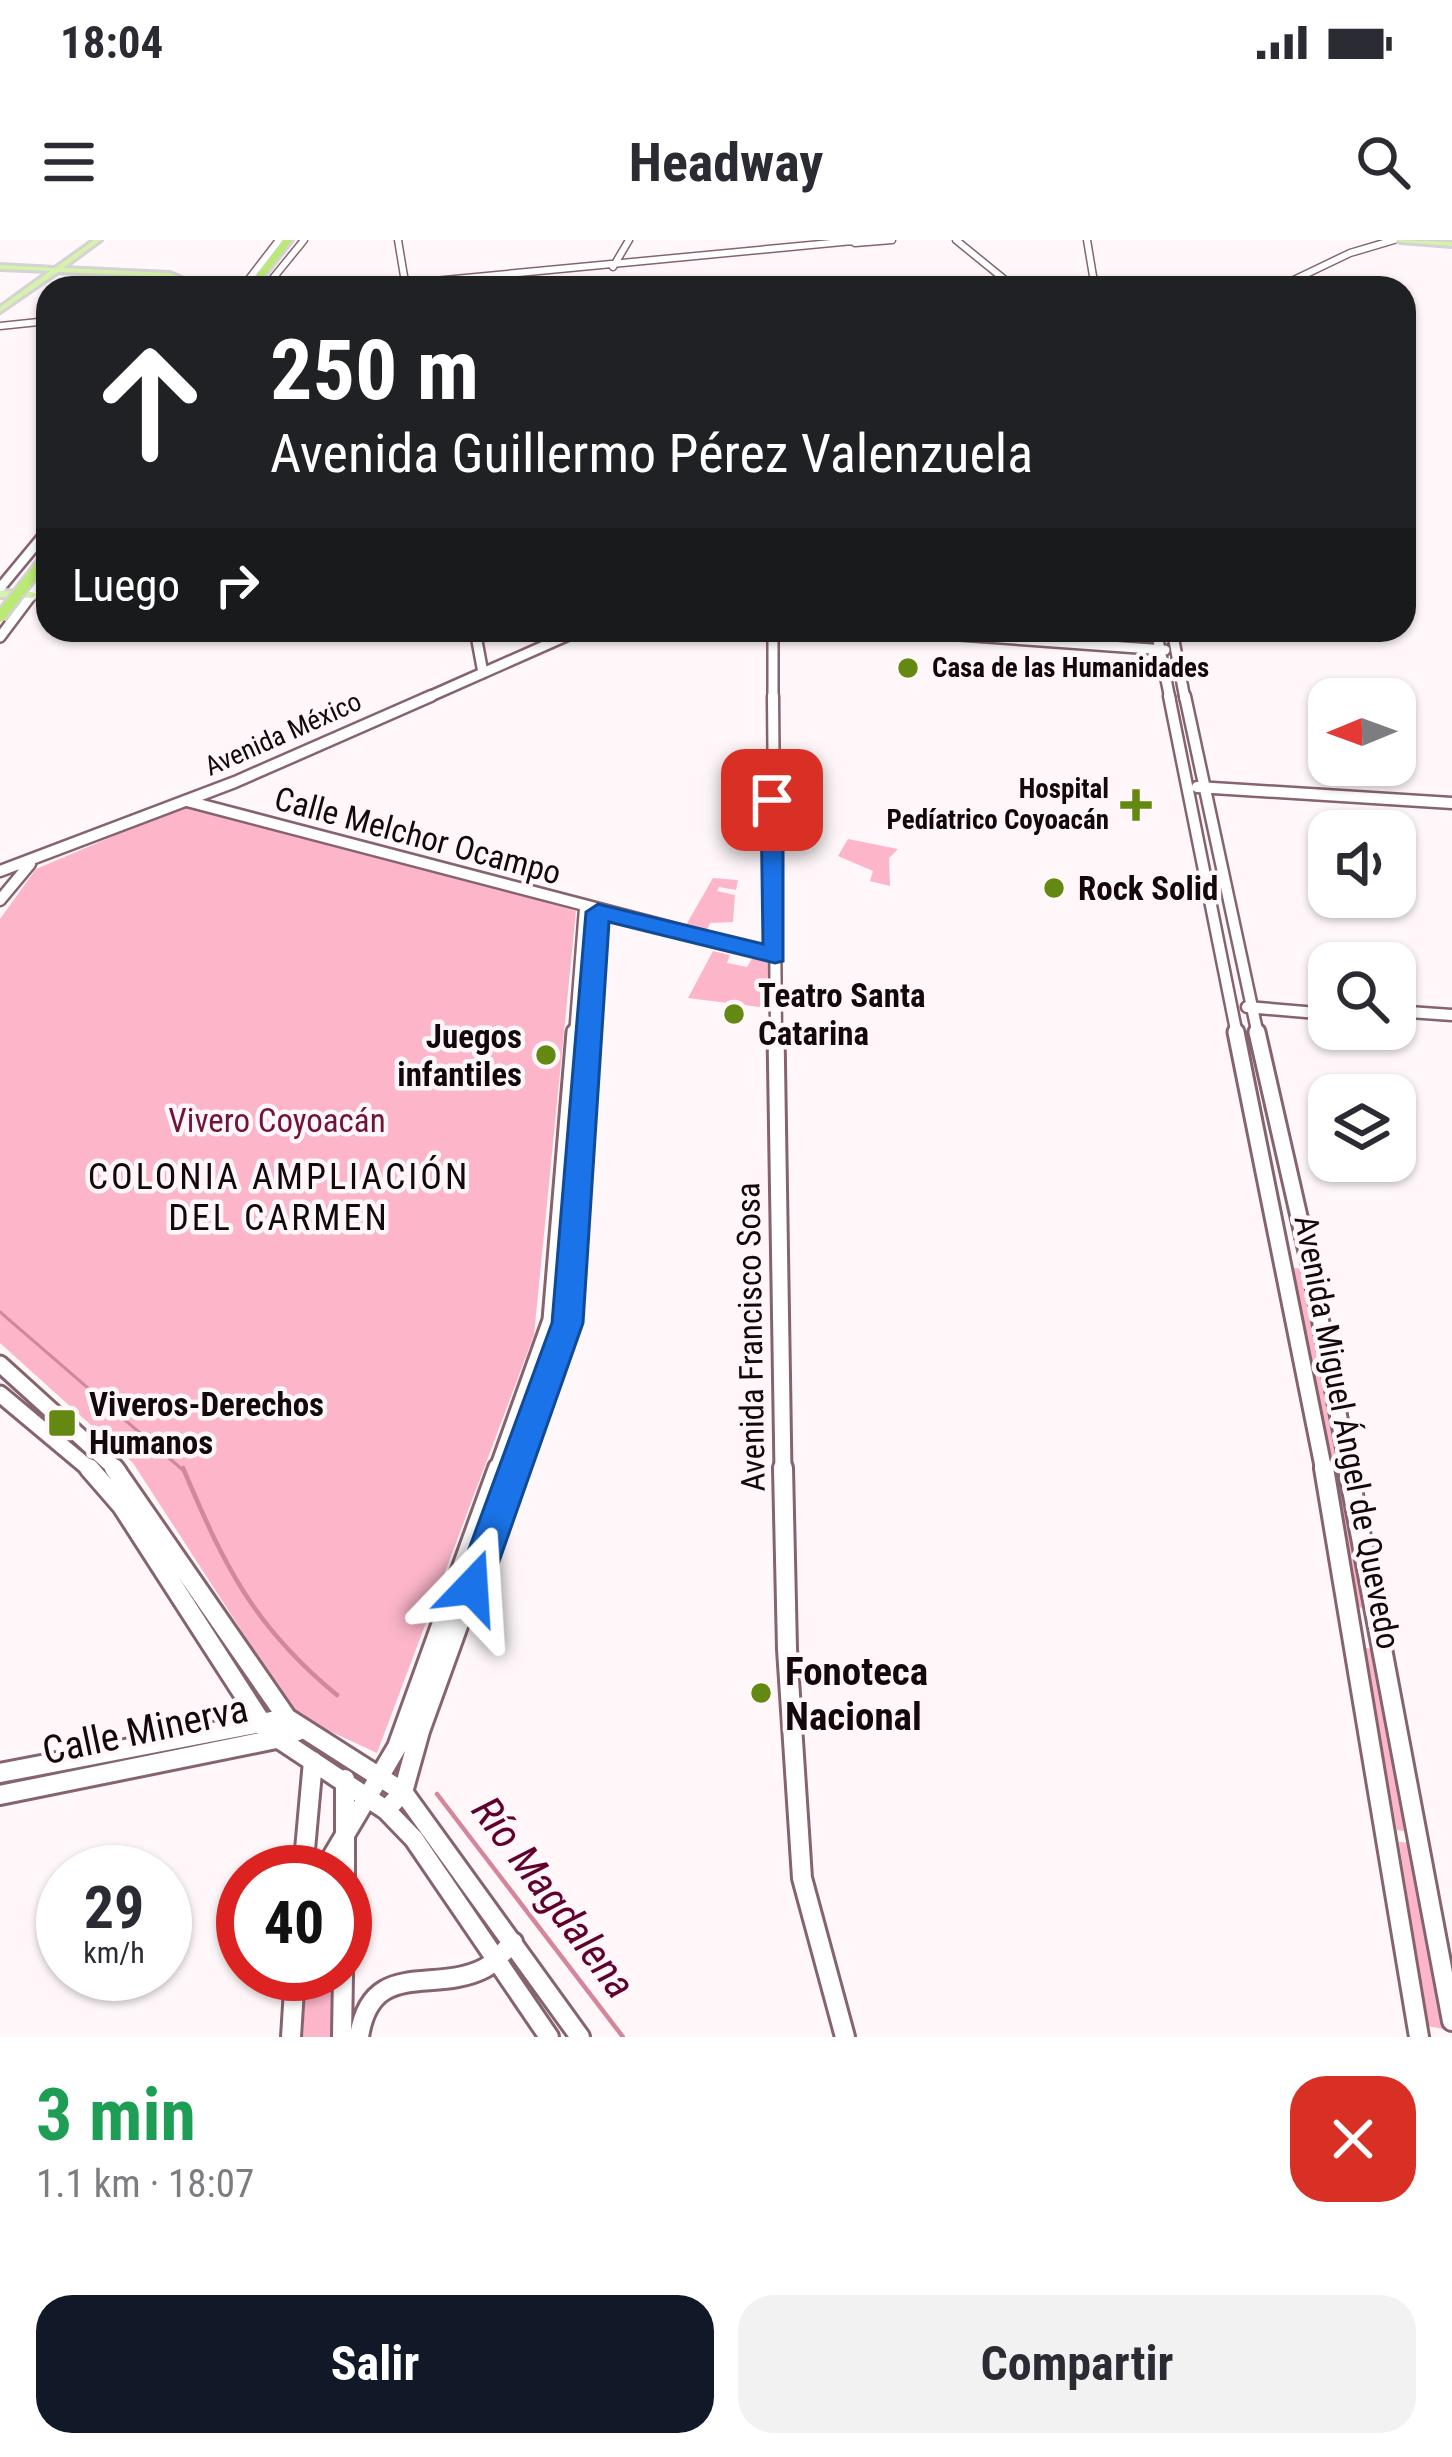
<!DOCTYPE html>
<html lang="es">
<head>
<meta charset="utf-8">
<style>
  body { margin:0; font-family:"Roboto Condensed",sans-serif; background:#f2f2f3; color:#2b2b33; height:100vh; display:flex; flex-direction:column; font-size:45px; white-space:nowrap }
  * { box-sizing:border-box; margin:0 }
  p { font-size:39px; color:#7c7c81 }
  .icon { flex:none; width:66px; height:66px; fill:none; stroke:currentColor; stroke-width:2; stroke-linecap:round; stroke-linejoin:round }
  .map { position:relative; height:1797px; overflow:hidden }
  .sheet { display:flex; flex-direction:column; background:#fff; flex:1 }
  .sheet>* { flex:none }
  .guide { position:absolute; left:36px; top:36px; width:1380px; height:366px; border-radius:36px; box-shadow:0 3px 9px #0004; background:#202124; color:#fff; overflow:hidden }
  .needle { width:78px; rotate:269deg }
  .fabs { position:absolute; left:1308px; top:438px; display:grid; gap:24px }
  .fabs a { display:grid; place-items:center; width:108px; height:108px; border-radius:24px; background:#fff; box-shadow:0 3px 9px #0004; font-size:60px }
  .speed { position:absolute; left:36px; top:1605px; display:flex; gap:24px; font-size:60px; font-weight:700; text-align:center }
  .speed>* { display:grid; place-content:center; width:156px; height:156px; border-radius:50%; background:#fff; box-shadow:0 3px 9px #0004; line-height:1 }
  .speed small { font-size:30px; font-weight:400 }
  .speed .limit { border:18px solid #d22; background:#fff; color:#111 }
  .pin { position:absolute; display:grid; place-items:center; width:102px; height:102px; color:#fff; margin:-51px; border-radius:24px; box-shadow:0 6px 18px #0006 }
  .me { position:absolute; width:132px; margin:-66px; rotate:20deg; stroke-linejoin:round; filter:drop-shadow(0 0 9px #0008) }
  .turn { display:flex; align-items:center; gap:42px; height:252px; padding:0 36px; font-size:54px }
  .turn .icon { width:156px; height:156px; stroke-width:2.5 }
  .turn b { display:block; font-size:84px; line-height:102px }
  .then { display:flex; align-items:center; height:114px; padding:0 36px; background:#0003; gap:24px; font-size:45px }
  .round { display:grid; place-items:center; flex:none; width:126px; height:126px; border-radius:36px; background:#f2f2f3 }
  .head { display:flex; align-items:center; justify-content:space-between; height:204px; padding:0 36px }
  h1 { font-size:72px; font-weight:700; line-height:90px; color:#1e9e55 }
  .cta { display:flex; gap:24px; margin-top:auto; padding:24px 36px }
  .cta a { flex:1; height:138px; border-radius:36px; background:#111827; color:#fff; font-size:48px; font-weight:700; line-height:138px; text-align:center }
  .cta a+a { background:#f2f2f3; color:#2b2b33 }
  .status { display:flex; justify-content:space-between; align-items:center; height:84px; padding:0 60px; background:#fff; direction:ltr }
  .status svg { height:33px; fill:currentColor }
  header { display:flex; justify-content:space-between; align-items:center; height:156px; padding:0 36px; background:#fff; font-size:54px; font-weight:700 }
  .map>svg:first-child { display:block }
  .green { fill:#fcb5c9 }
  .lines { fill:none; stroke-linecap:round; stroke-linejoin:round }
  .stream-far1 { stroke:#d4869d; stroke-width:3 }
  .stream { stroke:#d4869d; stroke-width:4.5 }
  .secondary-far4-casing { stroke:#85646d; stroke-width:9 }
  .secondary-far3-casing { stroke:#85646d; stroke-width:14 }
  .secondary-far2-casing { stroke:#85646d; stroke-width:15 }
  .secondary-far1-casing { stroke:#85646d; stroke-width:21 }
  .secondary-casing { stroke:#85646d; stroke-width:24 }
  .primary-casing { stroke:#d5d3d3; stroke-width:6 }
  .highway-casing { stroke:#d5d3d3; stroke-width:6 }
  .secondary-far4 { stroke:#fff; stroke-width:6 }
  .secondary-far3 { stroke:#fff; stroke-width:9 }
  .secondary-far2 { stroke:#fff; stroke-width:10 }
  .secondary-far1 { stroke:#fff; stroke-width:15 }
  .secondary { stroke:#fff; stroke-width:18 }
  .primary { fill:#d6f2ac; fill-rule:evenodd }
  .highway { fill:#bae974; fill-rule:evenodd }
  .highway-bridge-casing { stroke:#d5d3d3; stroke-width:15; stroke-linecap:butt }
  .highway-bridge { stroke:#bae974; stroke-width:10 }
  .route { fill:#1a73e8; stroke:#114b97; stroke-width:3 }
  .poi-dot { fill:#638912; stroke:#fff7f9; stroke-width:4.5 }
  .labels { text-anchor:middle; stroke-width:9; stroke-linejoin:round; paint-order:stroke }
  .far-poi-label { font-size:27px; font-weight:bold; fill:#13080b; stroke:#fff7f9; text-anchor:start }
  .far-street-label { font-size:27px; fill:#13080b; stroke:#fff7f9 }
  .street-label { font-size:33px; fill:#13080b; stroke:#fff7f9 }
  .poi-label { font-size:33px; font-weight:bold; fill:#13080b; stroke:#fff7f9; text-anchor:start }
  .park-label { font-size:33px; fill:#70123a; stroke:#fff7f9 }
  .neighbourhood-label { font-size:36px; letter-spacing:3px; fill:#13080b; stroke:#fff7f9 }
  .near-poi-label { font-size:39px; font-weight:bold; fill:#13080b; stroke:#fff7f9; text-anchor:start }
  .near-street-label { font-size:39px; fill:#13080b; stroke:#fff7f9 }
  .near-water-label { font-size:42px; font-style:italic; fill:#61002e; stroke:#fff7f9 }
</style>
</head>
<body>
<div class="status"><b>18:04</b><svg viewBox="0 0 49 12"><path d="M0 12V9h3v3zM5 12V6h3v6zM10 12V3h3v9zM15 12V0h3v12zM26 1h20v11H26zM47 4h2v5h-2z"/></svg></div>
<header><svg class="icon" aria-label="menu" viewBox="0 0 24 24"><path d="M4 6h16M4 12h16M4 18h16"/></svg>Headway<svg class="icon" aria-label="search" viewBox="0 0 24 24"><circle cx="10" cy="10" r="6"/><path d="M15 15l6 6"/></svg></header>
<div class="map">
<svg width="1452" height="1797" viewBox="0 0 1452 1797">
  <rect width="100%" height="100%" fill="#fff7f9"/>
  <!-- green -->
  <path class="green" d="M184 566 326 600 576 671 534 1095 377 1513 310 1482 291 1467 133 1223 0 1103V679L36 629Z
    M848 599 898 609 889 618 890 646 870 641 873 631 838 616Z
    M713 638 738 640 736 650 719 647 717 651 735 655 733 682 710 683 707 690 686 685Z
    M713 711 730 715 727 723 747 727 755 714 770 718 768 768 688 758Z
    M1288 1027 1303 1029 1370 1369 1356 1367Z
    M1364 1408 1376 1409 1409 1592 1397 1590Z
    M1399 1602 1413 1603 1443 1789 1427 1786Z
    M306 1734H336L333 1797H303Z"/>
  <g class="lines">
    <!-- stream-far1 -->
    <path class="stream-far1" d="M0 1072 184 1231"/>
    <!-- stream -->
    <path class="stream" d="M183 1228C224 1325 253 1386 337 1455
      M437 1554 623 1797"/>
    <defs>
      <path id="secondary-far4" d="M398 0 406 48
        M956 0 1015 48
        M1087 0 1095 48
        M855 3 892 0
        M613 27 629 0
        M242 48 279 0
        M265 48 304 0
        M360 48 863 0
        M1277 48 1350 13 1394 0
        M0 86 48 81"/>
      <path id="secondary-far3" d="M0 348 48 290
        M475 390 483 433
        M773 390V459
        M889 390 1165 410
        M1156 390 1170 459
        M1172 390 1185 459
        M0 397 48 333
        M424 459 580 390"/>
      <path id="secondary-far2" d="M773 456 776 795
        M1169 456 1237 795
        M1185 456 1258 795
        M1197 547 1452 563
        M187 561 775 715
        M0 631 235 542 431 456
        M0 660 30 624
        M1247 767 1329 774
        M1395 771 1452 775
        M575 795 585 668
        M585 795 598 672"/>
      <path id="secondary-far1" d="M776 792 783 1231
        M1236 792 1324 1231
        M1257 792 1310 1025 1349 1231
        M0 1124 118 1231
        M0 1154 92 1231
        M497 1231 551 1080 575 792
        M514 1231 567 1083 586 792"/>
      <path id="secondary" d="M89 1228 122 1266 267 1491 386 1570 414 1599 549 1797
        M114 1228 287 1478 403 1552 580 1797
        M783 1228 787 1409 802 1638 845 1797
        M1324 1228 1419 1797
        M1348 1228 1452 1781
        M0 1533 287 1478
        M345 1539V1640
        M0 1555 276 1499 303 1489
        M386 1570 403 1552 420 1491 515 1228
        M303 1632 313 1521
        M323 1632 397 1507 498 1228
        M291 1797 295 1734
        M342 1797 343 1734
        M359 1797C371 1717 434 1755 485 1728 496 1722 504 1711 513 1702"/>
      <path id="primary" d="M94 0H101L63 28 170 33 205 48H196L169 37 58 32 0 72V67L50 31 0 29V25L55 28Z
        M1397 0 1452 2V6L1400 2Z
        M0 351 32 352 37 355 32 358 0 357Z"/>
      <path id="highway" d="M284 0H292L255 48H247Z
        M48 301V311H40V307Z"/>
    </defs>
    <!-- secondary-far4 casing -->
    <use href="#secondary-far4" class="secondary-far4-casing"/>
    <!-- secondary-far3 casing -->
    <use href="#secondary-far3" class="secondary-far3-casing"/>
    <!-- secondary-far2 casing -->
    <use href="#secondary-far2" class="secondary-far2-casing"/>
    <!-- secondary-far1 casing -->
    <use href="#secondary-far1" class="secondary-far1-casing"/>
    <!-- secondary casing -->
    <use href="#secondary" class="secondary-casing"/>
    <!-- primary casing -->
    <use href="#primary" class="primary-casing"/>
    <!-- highway casing -->
    <use href="#highway" class="highway-casing"/>
    <!-- secondary-far4 -->
    <use href="#secondary-far4" class="secondary-far4"/>
    <!-- secondary-far3 -->
    <use href="#secondary-far3" class="secondary-far3"/>
    <!-- secondary-far2 -->
    <use href="#secondary-far2" class="secondary-far2"/>
    <!-- secondary-far1 -->
    <use href="#secondary-far1" class="secondary-far1"/>
    <!-- secondary -->
    <use href="#secondary" class="secondary"/>
    <!-- primary -->
    <use href="#primary" class="primary"/>
    <!-- highway -->
    <use href="#highway" class="highway"/>
    <defs>
      <path id="highway-bridge" d="M0 377 48 315"/>
    </defs>
    <!-- highway-bridge casing -->
    <use href="#highway-bridge" class="highway-bridge-casing"/>
    <!-- highway-bridge -->
    <use href="#highway-bridge" class="highway-bridge"/>
  </g>
  <!-- route -->
  <path class="route" d="M772 553 783 560V721L775 723 609 682 583 1083 490 1347 485 1360 472 1365 460 1360 455 1347 552 1083 586 672 598 664 763 704 761 560Z"/>
  <!-- markers -->
  <g class="poi-dot">
    <circle cx="908" cy="428" r="12"/>
    <path d="M1130 547h12v12h12v12h-12v12h-12v-12h-12v-12h12z"/>
    <circle cx="1054" cy="648" r="12"/>
    <circle cx="734" cy="774" r="12"/>
    <circle cx="546" cy="815" r="12"/>
    <rect x="47" y="1168" width="30" height="30" rx="6"/>
    <circle cx="761" cy="1453" r="12"/>
  </g>
  <g class="labels">
    <!-- far-poi labels -->
    <g class="far-poi-label">
      <text x="932" y="437">Casa de las Humanidades</text>
      <text x="1109" y="558" text-anchor="end">Hospital<tspan x="1109" dy="31">Pedíatrico Coyoacán</tspan></text>
    </g>
    <!-- far-street labels -->
    <g class="far-street-label">
      <text transform="translate(283 494) rotate(-24)" y="9">Avenida México</text>
    </g>
    <!-- street labels -->
    <g class="street-label">
      <text transform="translate(418 595) rotate(15)" y="12">Calle Melchor Ocampo</text>
      <text transform="translate(750 1097) rotate(-91)" y="12">Avenida Francisco Sosa</text>
      <text transform="translate(1348 1192) rotate(79)" y="12">Avenida Miguel Ángel de Quevedo</text>
    </g>
    <!-- poi labels -->
    <g class="poi-label">
      <text x="1078" y="660">Rock Solid</text>
      <text x="758" y="767">Teatro Santa<tspan x="758" dy="38">Catarina</tspan></text>
      <text x="522" y="808" text-anchor="end">Juegos<tspan x="522" dy="38">infantiles</tspan></text>
      <text x="89" y="1176">Viveros-Derechos<tspan x="89" dy="38">Humanos</tspan></text>
    </g>
    <!-- park labels -->
    <g class="park-label">
      <text x="277" y="892">Vivero Coyoacán</text>
    </g>
    <!-- neighbourhood labels -->
    <g class="neighbourhood-label">
      <text x="279" y="949">COLONIA AMPLIACIÓN<tspan x="279" dy="41">DEL CARMEN</tspan></text>
    </g>
    <!-- near-poi labels -->
    <g class="near-poi-label">
      <text x="785" y="1445">Fonoteca<tspan x="785" dy="45">Nacional</tspan></text>
    </g>
    <!-- near-street labels -->
    <g class="near-street-label">
      <text transform="translate(145 1489) rotate(-12)" y="14">Calle Minerva</text>
    </g>
    <!-- near-water labels -->
    <g class="near-water-label">
      <text transform="translate(554 1657) rotate(53)" y="15">Río Magdalena</text>
    </g>
  </g>
</svg>
<div class="fabs">
<a><svg class="needle" viewBox="-14 -14 28 28"><path d="M0-13l5 13h-10z" fill="#e53935"/><path d="M0 13l5-13h-10z" fill="#7c7c81"/></svg></a>
<a><svg class="icon" aria-label="sound" viewBox="0 0 24 24"><path d="M4 9h4l5-4v14l-5-4H4zM17 9q2 3 0 6"/></svg></a>
<a><svg class="icon" aria-label="search" viewBox="0 0 24 24"><circle cx="10" cy="10" r="6"/><path d="M15 15l6 6"/></svg></a>
<a><svg class="icon" aria-label="layers" viewBox="0 0 24 24"><path d="M12 4l9 5-9 5-9-5zM3 14l9 5 9-5"/></svg></a>
</div>
<div class="speed"><div>29<small>km/h</small></div><div class="limit">40</div></div>
<div class="pin" style="left:772px;top:560px;background:#d93025"><svg class="icon" aria-label="arrive" viewBox="0 0 24 24"><path d="M6 21V4h12l-3 4 3 4H6"/></svg></div>
<svg class="me" style="left:472px;top:1347px" viewBox="-20 -20 40 40"><path d="M0-17L14 15 0 8-14 15z" fill="#1a73e8" stroke="#fff" stroke-width="4"/></svg>
<div class="guide">
<div class="turn"><svg class="icon" aria-label="ahead" viewBox="0 0 24 24"><path d="M12 20V5M6 11l6-6 6 6"/></svg><div><b>250 m</b>Avenida Guillermo Pérez Valenzuela</div></div>
<div class="then">Luego<svg class="icon" aria-label="right" viewBox="0 0 24 24"><path d="M7 20v-9h11M14 6l5 5-5 5"/></svg></div>
</div>
</div>
<section class="sheet">
<div class="head"><div><h1>3 min</h1><p>1.1 km · 18:07</p></div><a class="round" style="background:#d93025;color:#fff"><svg class="icon" aria-label="close" viewBox="0 0 24 24"><path d="M6 6l12 12M18 6L6 18"/></svg></a></div>
<div class="cta"><a>Salir</a><a>Compartir</a></div>
</section>
</body>
</html>
